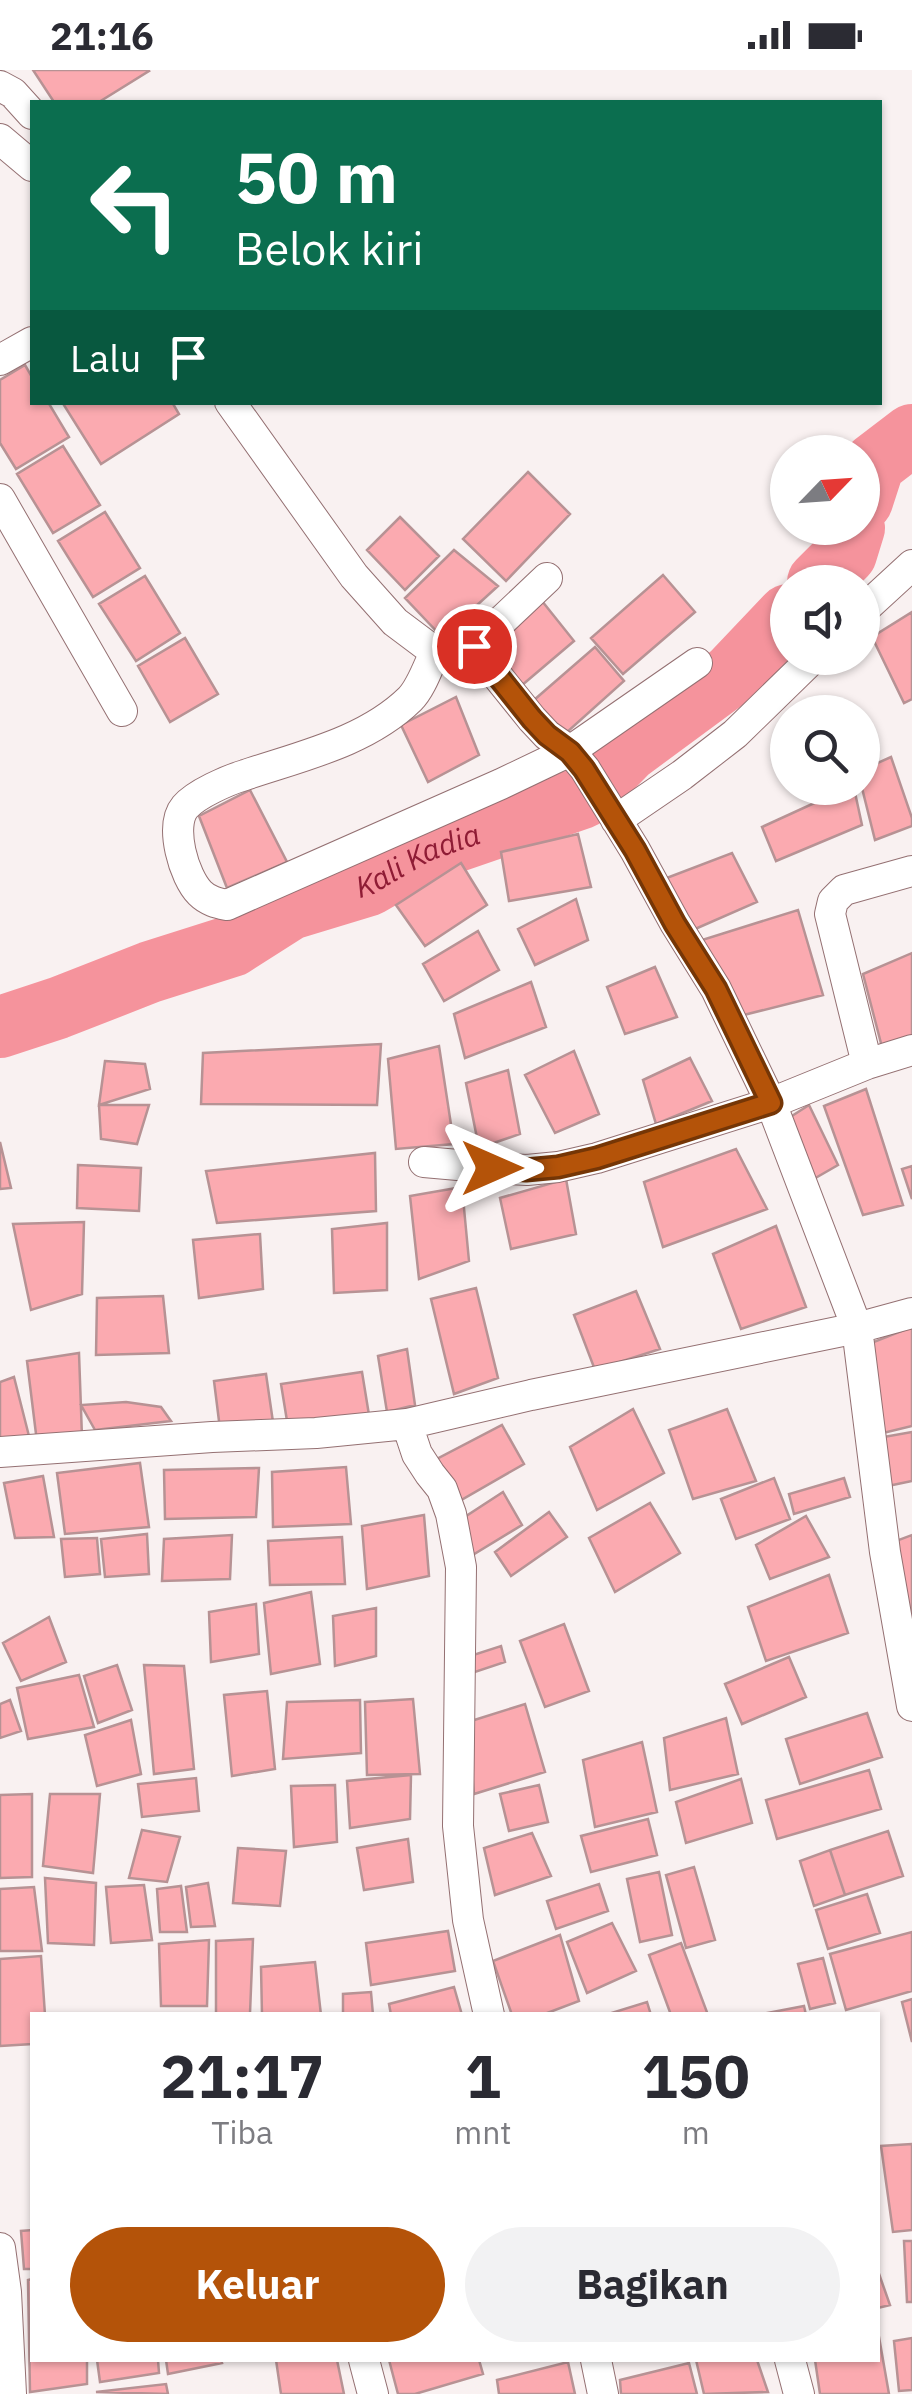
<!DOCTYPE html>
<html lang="id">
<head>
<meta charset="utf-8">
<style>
  body { margin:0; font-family:"IBM Plex Sans",sans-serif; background:#f2f2f3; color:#2b2b33; height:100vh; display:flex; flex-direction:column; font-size:38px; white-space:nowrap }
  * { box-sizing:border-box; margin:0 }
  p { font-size:32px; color:#7c7c81 }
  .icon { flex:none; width:55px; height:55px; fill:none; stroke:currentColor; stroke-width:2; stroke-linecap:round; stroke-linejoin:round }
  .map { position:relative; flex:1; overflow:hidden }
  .panel { position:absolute; left:30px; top:1942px; width:850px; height:350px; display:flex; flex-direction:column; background:#fff; border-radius:0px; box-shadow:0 2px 8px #0004 }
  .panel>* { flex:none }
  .banner { position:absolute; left:30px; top:30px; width:852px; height:305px; border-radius:0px; box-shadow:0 2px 8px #0004; background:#0b6e4f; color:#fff; overflow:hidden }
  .needle { width:65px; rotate:65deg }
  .fabs { position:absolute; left:770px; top:365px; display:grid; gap:20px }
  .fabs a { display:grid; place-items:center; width:110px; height:110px; border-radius:50%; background:#fff; box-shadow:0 2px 8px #0004; font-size:50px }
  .pin { position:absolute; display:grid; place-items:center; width:85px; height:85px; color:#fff; margin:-42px; border:5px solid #fff; border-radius:50%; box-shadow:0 2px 10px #0007 }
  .me { position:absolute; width:110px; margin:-55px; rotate:90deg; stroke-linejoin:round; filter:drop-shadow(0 0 8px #0008) }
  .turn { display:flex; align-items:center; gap:35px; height:210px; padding:0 40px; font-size:45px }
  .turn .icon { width:130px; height:130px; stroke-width:2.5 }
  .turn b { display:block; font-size:70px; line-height:85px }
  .then { display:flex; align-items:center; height:95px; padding:0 40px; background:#0003; gap:20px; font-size:38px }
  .eta { display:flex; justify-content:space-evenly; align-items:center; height:170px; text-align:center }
  .eta b { font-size:60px; font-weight:700; line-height:70px }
  .primary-button { display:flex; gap:20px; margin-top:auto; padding:20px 40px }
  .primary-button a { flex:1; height:115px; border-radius:60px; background:#b45309; color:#fff; font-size:40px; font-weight:700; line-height:115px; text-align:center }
  .primary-button a+a { background:#f2f2f3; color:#2b2b33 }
  .status { display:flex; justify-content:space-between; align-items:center; height:70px; padding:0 50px; background:#fff; direction:ltr }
  .status svg { height:28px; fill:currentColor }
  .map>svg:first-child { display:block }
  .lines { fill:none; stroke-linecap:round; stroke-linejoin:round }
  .river { stroke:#f5939c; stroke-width:62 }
  .building { fill:#fbaab0; stroke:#b79294; stroke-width:2.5 }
  .minor-casing { stroke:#947072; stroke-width:32 }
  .minor { stroke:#fff; stroke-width:30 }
  .route-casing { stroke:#753606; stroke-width:25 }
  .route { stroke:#b45309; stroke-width:18 }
  .labels { text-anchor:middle; stroke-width:8; stroke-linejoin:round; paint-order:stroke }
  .water-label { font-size:30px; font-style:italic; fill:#8f1c35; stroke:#fff }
</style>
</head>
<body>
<div class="status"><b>21:16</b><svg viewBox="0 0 49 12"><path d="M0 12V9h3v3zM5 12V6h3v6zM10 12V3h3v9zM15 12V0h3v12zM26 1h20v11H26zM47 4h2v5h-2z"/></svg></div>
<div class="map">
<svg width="912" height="2324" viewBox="0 0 912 2324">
  <rect width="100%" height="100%" fill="#f9f1f1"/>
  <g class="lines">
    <!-- river -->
    <g class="river">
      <path d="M862 431 874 394 912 365"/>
      <path d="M818 512 846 484 854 458"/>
      <path id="s1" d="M0 957 58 938 150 902 232 876 290 839 369 815 428 781 582 728 628 681 731 605 788 545"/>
    </g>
  </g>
  <!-- building -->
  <path class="building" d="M33 0H148L149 1 99 32H54Z
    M25 295 32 307V332H48L69 367 16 399 0 373V310Z
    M62 332H172L179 344 101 394Z
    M63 376 100 435 53 463 17 404Z
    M528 402 570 444 506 511 463 469Z
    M105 442 140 498 93 527 58 471Z
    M400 447 439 486 405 520 367 480Z
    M454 480 498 516 442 567 405 528Z
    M663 505 695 542 623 604 591 568Z
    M145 506 180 563 136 591 99 534Z
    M542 531 574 571 521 616 486 581Z
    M912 542V629L904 633 872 567Z
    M185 568 218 624 170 652 138 596Z
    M595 577 624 611 556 672 526 637Z
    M456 627 479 685 428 712 401 655Z
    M891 687 912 748V756L875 770 862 718V700Z
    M847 718H854L862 755 776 791 762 757Z
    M250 720 287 792 227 818 199 746Z
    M578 764 591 817 509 831 501 782Z
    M732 783 757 832 686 863 664 809Z
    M461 793 487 835 425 876 396 835Z
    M576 829 588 870 535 895 518 859Z
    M798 840 823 925 732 948 702 870Z
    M478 861 499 900 444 931 423 894Z
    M912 883V969L883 981 863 904Z
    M655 897 677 947 625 964 607 917Z
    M531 912 546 957 465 988 454 944Z
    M381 974 377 1035 201 1034 203 983Z
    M439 976 454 1074 396 1079 388 989Z
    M574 981 599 1044 555 1063 525 1005Z
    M690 988 712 1031 656 1054 643 1010Z
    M105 991 145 994 150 1019 99 1035Z
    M508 1000 520 1064 479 1078 466 1013Z
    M866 1019 903 1135 863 1145 824 1036Z
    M99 1035H149L137 1074 101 1069Z
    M809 1035 838 1095 805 1114 781 1053Z
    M0 1072 11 1118 0 1119Z
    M736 1079 767 1139 663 1177 644 1112Z
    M375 1083 376 1141 217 1153 206 1101Z
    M78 1095 141 1098 139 1141 77 1138Z
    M912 1096V1129L902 1099Z
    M566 1109 576 1164 511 1179 500 1128Z
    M462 1117 469 1191 419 1209 410 1126Z
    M84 1152 82 1224 31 1240 13 1154Z
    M387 1153V1220L334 1223 332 1159Z
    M776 1156 806 1237 741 1259 713 1184Z
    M260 1164 263 1219 199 1228 193 1170Z
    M476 1218 498 1308 454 1324 431 1229Z
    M636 1221 660 1279 595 1300 574 1245Z
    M163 1226 169 1283 96 1285 97 1228Z
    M912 1257V1356L879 1364 861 1277Z
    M407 1279 415 1335 387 1342 378 1286Z
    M79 1283 82 1367 37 1372 27 1291Z
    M362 1302 369 1345 288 1357 281 1314Z
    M266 1304 273 1352 220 1359 214 1311Z
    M14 1307 30 1370 0 1378V1312Z
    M126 1332 161 1337 171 1351 95 1360 81 1335Z
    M633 1339 664 1403 597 1440 570 1377Z
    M727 1339 756 1411 693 1429 669 1360Z
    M502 1355 524 1394 456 1433 431 1392Z
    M912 1362V1411L888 1416 878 1368Z
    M140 1393 149 1457 65 1464 57 1403Z
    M346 1397 351 1454 273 1457 272 1402Z
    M259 1398 256 1447 165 1449 164 1400Z
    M43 1406 54 1467 15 1468 4 1413Z
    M774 1408 790 1449 736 1469 721 1429Z
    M844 1408 850 1427 794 1444 789 1424Z
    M503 1422 522 1455 471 1486 454 1454Z
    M650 1433 680 1483 615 1522 589 1468Z
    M549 1442 567 1467 511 1506 495 1482Z
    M424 1445 429 1506 367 1519 362 1456Z
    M806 1446 829 1487 770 1509 756 1475Z
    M147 1464 149 1504 105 1507 101 1469Z
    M232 1465 230 1509 162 1511 164 1469Z
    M912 1465V1577L888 1474Z
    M342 1467 345 1514 270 1515 268 1471Z
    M97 1468 100 1504 65 1507 61 1469Z
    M829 1505 848 1563 766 1591 748 1537Z
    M311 1522 320 1594 271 1604 264 1533Z
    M256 1534 259 1584 211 1592 209 1542Z
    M376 1538V1586L335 1596 333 1546Z
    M49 1547 66 1592 21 1611 3 1573Z
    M564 1554 589 1621 545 1637 520 1571Z
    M501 1576 505 1592 472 1603 467 1587Z
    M789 1587 806 1627 742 1654 725 1614Z
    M117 1595 132 1640 98 1653 84 1606Z
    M144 1595 184 1596 194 1699 154 1704Z
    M79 1605 94 1657 28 1669 17 1618Z
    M267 1621 275 1699 232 1706 224 1625Z
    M413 1629 420 1704 367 1705 365 1632Z
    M10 1630 21 1661 0 1668V1634Z
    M360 1630 361 1683 283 1689 287 1632Z
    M525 1634 545 1702 474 1724 468 1652Z
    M867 1643 882 1687 800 1714 786 1669Z
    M726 1648 738 1704 670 1720 664 1668Z
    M131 1650 141 1704 97 1716 85 1665Z
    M642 1672 657 1742 595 1757 583 1690Z
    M869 1700 881 1739 777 1769 766 1730Z
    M411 1705 410 1749 350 1758 347 1711Z
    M196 1708 199 1741 142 1747 138 1714Z
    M741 1709 752 1753 686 1773 676 1732Z
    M335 1715 337 1772 294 1777 291 1716Z
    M539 1715 548 1752 509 1761 500 1724Z
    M32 1724V1807L0 1808V1725Z
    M50 1724H100L93 1803 43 1796Z
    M648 1749 657 1785 591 1802 581 1766Z
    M142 1760 180 1767 167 1812 129 1808Z
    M888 1761 903 1806 845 1825 830 1780Z
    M532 1763 551 1806 495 1825 484 1778Z
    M408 1769 413 1812 364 1820 357 1778Z
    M238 1778 286 1781 280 1836 233 1833Z
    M830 1780 845 1825 814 1836 800 1791Z
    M694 1797 715 1870 686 1878 666 1805Z
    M659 1802 672 1865 640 1872 627 1809Z
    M45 1808 96 1813 94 1875 48 1873Z
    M208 1813 215 1856 191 1857 186 1817Z
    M599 1814 608 1841 556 1859 547 1831Z
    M144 1815 152 1870 111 1873 106 1817Z
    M181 1816 187 1862H160L157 1819Z
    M34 1817 42 1881H0V1819Z
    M867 1824 880 1863 828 1879 816 1840Z
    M612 1853 636 1901 587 1923 567 1872Z
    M448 1861 455 1901 371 1915 366 1873Z
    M912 1862V1921L846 1940 830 1884Z
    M560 1865 579 1931 542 1945H512L493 1891Z
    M253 1869 250 1943 216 1945V1871Z
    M209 1870 207 1936H161L159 1874Z
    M681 1873 708 1945H671L649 1885Z
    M41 1886 45 1945H32V1974L0 1976V1889Z
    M823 1888 835 1933 810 1939 798 1894Z
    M315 1892 321 1945H262L261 1897Z
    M454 1917 462 1945H391L389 1934Z
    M371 1922 373 1945H343V1924Z
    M912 1929V1972L902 1932Z
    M647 1932 651 1945H609L608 1944Z
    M804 1936 806 1945H757Z
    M912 2074V2160L893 2162 881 2076Z
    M32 2160V2199H24L21 2161Z
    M904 2171H912V2232H907Z
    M878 2201 890 2235 878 2238Z
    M32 2209V2290H87V2314L30 2322 28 2210Z
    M879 2267 889 2324H820L815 2290H878V2268Z
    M912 2268V2320L899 2321 894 2271Z
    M97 2290H158L159 2303 100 2312Z
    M166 2290H221L222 2293 168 2304Z
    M276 2290H337L344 2324H281Z
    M389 2290H479L483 2304 415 2324H398Z
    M696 2290H757L768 2322 704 2324Z
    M568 2292 575 2324H499L497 2310Z
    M689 2293 697 2324H621L620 2310Z
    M166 2314 168 2324 96 2322Z"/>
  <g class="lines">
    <defs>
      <path id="minor" d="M0 16 13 23 32 44
        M0 69 32 96
        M0 290 32 272
        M230 332 354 506 395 552 435 582 474 577 532 649 547 665 570 681 585 699 635 780 675 853 716 919 771 1033 857 1258 885 1482 912 1636
        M0 429 122 641
        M862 541 912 495
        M474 577 547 508
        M435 582C428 597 421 618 410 629 366 672 301 686 245 705 228 710 196 724 185 737 169 756 184 807 200 823 208 831 217 833 227 835L501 714 570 681 697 593
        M616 750 682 705 735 664 813 588
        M867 994 830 844 833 831 844 820 912 801
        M424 1092 492 1098 527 1100 558 1097 597 1088 771 1033 867 994 912 980
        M407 1354 417 1384 430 1404 442 1419 451 1444 461 1497 458 1756 468 1850 489 1945
        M0 1382 212 1367 316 1363 407 1354 531 1325 857 1258 912 1243
        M0 2178 6 2222 11 2324
        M364 2290 373 2324
        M596 2290 603 2324
        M790 2290 799 2324"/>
    </defs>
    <!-- minor casing -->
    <use href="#minor" class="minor-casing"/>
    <!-- minor -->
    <use href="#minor" class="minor"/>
  </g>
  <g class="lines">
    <defs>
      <path id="route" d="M474 576 532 649 547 665 570 682 584 699 635 780 675 854 716 919 771 1033 597 1088 558 1097 526 1100 492 1098"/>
    </defs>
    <!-- route casing -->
    <use href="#route" class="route-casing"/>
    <!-- route -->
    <use href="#route" class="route"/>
  </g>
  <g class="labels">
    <!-- water labels -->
    <g class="water-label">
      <text dy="10" stroke="none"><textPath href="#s1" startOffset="452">Kali Kadia</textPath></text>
    </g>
  </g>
</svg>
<div class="fabs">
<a><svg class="needle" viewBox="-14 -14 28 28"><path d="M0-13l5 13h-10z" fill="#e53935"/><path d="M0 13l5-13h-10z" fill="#7c7c81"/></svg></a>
<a><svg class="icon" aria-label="sound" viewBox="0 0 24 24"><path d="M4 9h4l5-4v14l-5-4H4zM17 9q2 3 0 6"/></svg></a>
<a><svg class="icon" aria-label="search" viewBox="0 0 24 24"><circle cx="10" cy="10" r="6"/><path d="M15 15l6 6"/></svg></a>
</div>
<div class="pin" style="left:474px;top:576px;background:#d93025"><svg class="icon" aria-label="arrive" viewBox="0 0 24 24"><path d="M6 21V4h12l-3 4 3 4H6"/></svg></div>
<svg class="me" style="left:492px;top:1098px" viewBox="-20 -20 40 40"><path d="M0-17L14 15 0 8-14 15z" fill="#b45309" stroke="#fff" stroke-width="4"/></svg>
<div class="banner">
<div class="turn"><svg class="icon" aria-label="left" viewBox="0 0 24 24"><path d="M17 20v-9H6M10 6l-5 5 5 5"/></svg><div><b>50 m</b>Belok kiri</div></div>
<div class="then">Lalu<svg class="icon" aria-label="arrive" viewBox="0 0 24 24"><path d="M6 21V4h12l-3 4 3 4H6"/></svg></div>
</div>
<section class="panel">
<div class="eta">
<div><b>21:17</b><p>Tiba</p></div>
<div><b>1</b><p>mnt</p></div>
<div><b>150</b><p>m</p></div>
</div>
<div class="primary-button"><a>Keluar</a><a>Bagikan</a></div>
</section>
</div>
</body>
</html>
